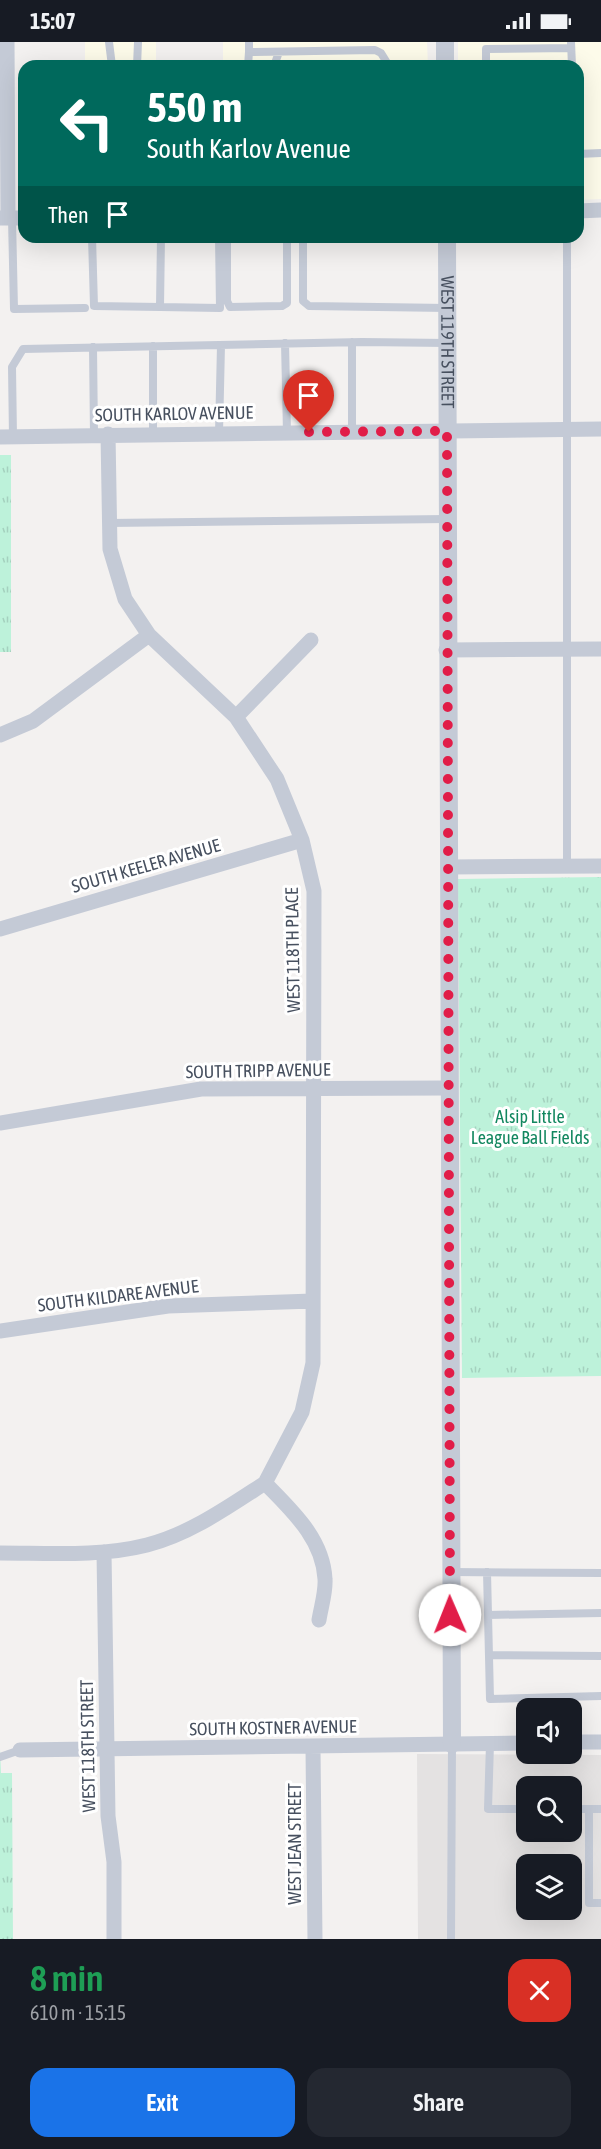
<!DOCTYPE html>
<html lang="en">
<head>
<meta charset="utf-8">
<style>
  body { margin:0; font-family:"Asap Condensed",sans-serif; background:#242831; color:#f1f3f6; height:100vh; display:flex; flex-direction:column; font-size:22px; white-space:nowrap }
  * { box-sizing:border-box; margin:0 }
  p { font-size:20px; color:#9ea1a6 }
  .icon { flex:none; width:33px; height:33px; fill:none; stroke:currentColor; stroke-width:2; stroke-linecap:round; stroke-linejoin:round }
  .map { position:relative; height:1897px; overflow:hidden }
  .details { display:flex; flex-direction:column; background:#171b24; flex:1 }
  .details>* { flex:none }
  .top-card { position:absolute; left:18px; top:18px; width:566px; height:183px; border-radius:18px; box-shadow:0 6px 24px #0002; background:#00695c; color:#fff; overflow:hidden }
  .controls { position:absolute; left:516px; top:1656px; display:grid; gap:12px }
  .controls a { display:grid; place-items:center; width:66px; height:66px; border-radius:12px; background:#171b24; box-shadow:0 6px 24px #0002; font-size:30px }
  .pin { position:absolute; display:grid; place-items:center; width:51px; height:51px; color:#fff; margin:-62px -26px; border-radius:50% 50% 50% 0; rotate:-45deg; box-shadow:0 0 6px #0007 }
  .pin .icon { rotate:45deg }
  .me { position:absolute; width:66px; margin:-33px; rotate:359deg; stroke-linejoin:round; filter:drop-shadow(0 0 4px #0008) }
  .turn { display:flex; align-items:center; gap:21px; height:126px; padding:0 30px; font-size:27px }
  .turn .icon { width:78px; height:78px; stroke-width:2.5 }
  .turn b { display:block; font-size:42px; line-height:51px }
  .then { display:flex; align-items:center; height:57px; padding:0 30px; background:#0003; gap:12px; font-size:22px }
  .round { display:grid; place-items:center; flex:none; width:63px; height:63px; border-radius:18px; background:#242831 }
  .headline { display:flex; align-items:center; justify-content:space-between; height:102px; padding:0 30px }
  h1 { font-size:36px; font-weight:600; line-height:45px; color:#1e9e55 }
  .button { display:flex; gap:12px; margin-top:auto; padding:12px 30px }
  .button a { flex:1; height:69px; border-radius:18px; background:#1a73e8; color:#fff; font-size:24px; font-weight:600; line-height:69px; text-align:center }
  .button a+a { background:#242831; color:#f1f3f6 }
  .status { display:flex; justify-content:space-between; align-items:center; height:42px; padding:0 30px; background:#171b24; direction:ltr }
  .status svg { height:16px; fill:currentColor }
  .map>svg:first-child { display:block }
  .commercial { fill:#fdfbea }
  .education { fill:#e4e2e2; fill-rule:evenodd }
  .park { fill:url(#park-tufts) }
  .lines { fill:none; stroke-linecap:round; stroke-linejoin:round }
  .service { stroke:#c4cad6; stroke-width:8 }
  .minor { stroke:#c4cad6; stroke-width:15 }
  .tertiary { stroke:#c4cad6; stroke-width:18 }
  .route { stroke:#e11d48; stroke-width:10; stroke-dasharray:0 18 }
  .labels { text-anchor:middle; stroke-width:6; stroke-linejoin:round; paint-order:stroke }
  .street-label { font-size:18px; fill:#47505f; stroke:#fff }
  .park-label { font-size:18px; fill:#12875f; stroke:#fff }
</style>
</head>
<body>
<div class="status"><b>15:07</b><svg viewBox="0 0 49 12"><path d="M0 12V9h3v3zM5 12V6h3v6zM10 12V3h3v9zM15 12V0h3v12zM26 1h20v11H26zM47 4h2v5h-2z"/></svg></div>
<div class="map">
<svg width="601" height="1897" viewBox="0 0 601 1897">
  <defs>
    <pattern id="park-tufts" width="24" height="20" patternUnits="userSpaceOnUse" patternTransform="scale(1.5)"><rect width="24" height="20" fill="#bdf2da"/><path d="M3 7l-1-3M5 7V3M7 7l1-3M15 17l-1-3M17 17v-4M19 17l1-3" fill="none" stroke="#a4d1be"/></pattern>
  </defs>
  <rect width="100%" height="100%" fill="#f3f1f0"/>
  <!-- commercial -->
  <path class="commercial" d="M85 0H156V24H85Z
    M223 0H427L428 24H223Z
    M458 0H601V157L578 158V24H458Z"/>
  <!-- education -->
  <path class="education" d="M417 1712 601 1713V1897H418ZM526 1744H572V1790H526ZM526 1822H572V1868H526Z"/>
  <!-- park -->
  <path class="park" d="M0 413H11V610H0Z
    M601 835V1334L462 1336 458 837Z
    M0 1707 1 1731H12L13 1897H0Z"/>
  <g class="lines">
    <!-- service -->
    <path class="service" d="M109 0 112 24
      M249 0V10L375 8 381 11 389 24
      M571 0 572 24
      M137 24 138 0
      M248 24 249 10
      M274 24 279 10
      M486 24V7L571 6
      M578 112 601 111
      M12 176 14 267 85 266
      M92 195 94 264 160 265
      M161 195 160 265 220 266 219 195
      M227 195V259L230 265 282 264 287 261V195
      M303 195V259L309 264 447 266
      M567 195V824
      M285 301 287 391
      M93 305 94 393
      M352 390V300
      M219 391 221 303
      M153 392V304
      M13 395 12 325 23 307 362 300 447 301
      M109 481 446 477
      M451 1530 601 1531
      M487 1530 490 1657 601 1654
      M488 1573 601 1571
      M489 1613 601 1614
      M490 1702 488 1767H526
      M0 1715 20 1708
      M572 1767H601
      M589 1767V1861H601
      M451 1897 452 1702"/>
    <!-- minor -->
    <path class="minor" d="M7 0 8 176
      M578 169 601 168
      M0 176H24
      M108 392 110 507 125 557 149 593 236 675 277 737 302 798 314 849 313 1321 302 1370 265 1441
      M0 395 601 387
      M446 608 601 607
      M236 675 311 598
      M0 693 33 679 149 593
      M449 825 601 824
      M0 887 302 798
      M0 1081 201 1047 448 1046
      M0 1289 168 1264 313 1259
      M265 1441C291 1468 323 1496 325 1537 326 1550 321 1565 319 1578
      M104 1510 108 1774 114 1820V1897
      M0 1511C48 1511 100 1515 147 1503 190 1492 228 1465 265 1441
      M572 1700H601
      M313 1706 315 1897
      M20 1708 526 1701"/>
    <!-- tertiary -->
    <g class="tertiary">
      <path d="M445 0V24"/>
      <path id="s1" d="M447 195 452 1702"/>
    </g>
  </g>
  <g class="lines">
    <!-- route -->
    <path class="route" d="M309 390 447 389 450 1573"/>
  </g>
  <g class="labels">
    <!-- street labels -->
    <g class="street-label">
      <text dy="6" stroke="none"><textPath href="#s1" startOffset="105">WEST 119TH STREET</textPath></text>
      <text transform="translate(174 372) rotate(-1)" y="6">SOUTH KARLOV AVENUE</text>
      <text transform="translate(146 824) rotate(-16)" y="6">SOUTH KEELER AVENUE</text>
      <text transform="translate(293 908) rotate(-91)" y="6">WEST 118TH PLACE</text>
      <text transform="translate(258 1029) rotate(-1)" y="6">SOUTH TRIPP AVENUE</text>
      <text transform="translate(118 1254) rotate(-7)" y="6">SOUTH KILDARE AVENUE</text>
      <text transform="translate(273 1686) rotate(-1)" y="6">SOUTH KOSTNER AVENUE</text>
      <text transform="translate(88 1704) rotate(-91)" y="6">WEST 118TH STREET</text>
      <text transform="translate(295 1802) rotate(-90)" y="6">WEST JEAN STREET</text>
    </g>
    <!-- park labels -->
    <g class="park-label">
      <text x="530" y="1081">Alsip Little<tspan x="530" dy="21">League Ball Fields</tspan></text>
    </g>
  </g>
</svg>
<div class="controls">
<a><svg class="icon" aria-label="sound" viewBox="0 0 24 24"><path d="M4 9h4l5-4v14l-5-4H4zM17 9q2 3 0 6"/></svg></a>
<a><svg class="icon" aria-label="search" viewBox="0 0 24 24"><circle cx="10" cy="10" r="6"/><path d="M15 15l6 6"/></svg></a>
<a><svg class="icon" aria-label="layers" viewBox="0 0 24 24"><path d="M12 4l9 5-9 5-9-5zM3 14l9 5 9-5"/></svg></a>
</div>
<div class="pin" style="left:309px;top:390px;background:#d93025"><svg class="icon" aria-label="arrive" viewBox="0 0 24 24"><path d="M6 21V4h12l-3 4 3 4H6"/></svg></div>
<svg class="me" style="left:450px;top:1573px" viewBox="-20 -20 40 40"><circle r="19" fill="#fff"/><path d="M0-13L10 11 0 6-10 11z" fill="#e11d48"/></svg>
<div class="top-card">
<div class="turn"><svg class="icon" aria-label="left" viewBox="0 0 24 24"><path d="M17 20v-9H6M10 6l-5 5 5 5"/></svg><div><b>550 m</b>South Karlov Avenue</div></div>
<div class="then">Then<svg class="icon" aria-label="arrive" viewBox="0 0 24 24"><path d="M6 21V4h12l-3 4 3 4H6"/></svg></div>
</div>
</div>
<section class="details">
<div class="headline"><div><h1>8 min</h1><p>610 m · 15:15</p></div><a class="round" style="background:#d93025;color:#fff"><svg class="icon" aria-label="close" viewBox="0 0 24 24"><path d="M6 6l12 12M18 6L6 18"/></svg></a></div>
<div class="button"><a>Exit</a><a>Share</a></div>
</section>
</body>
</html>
